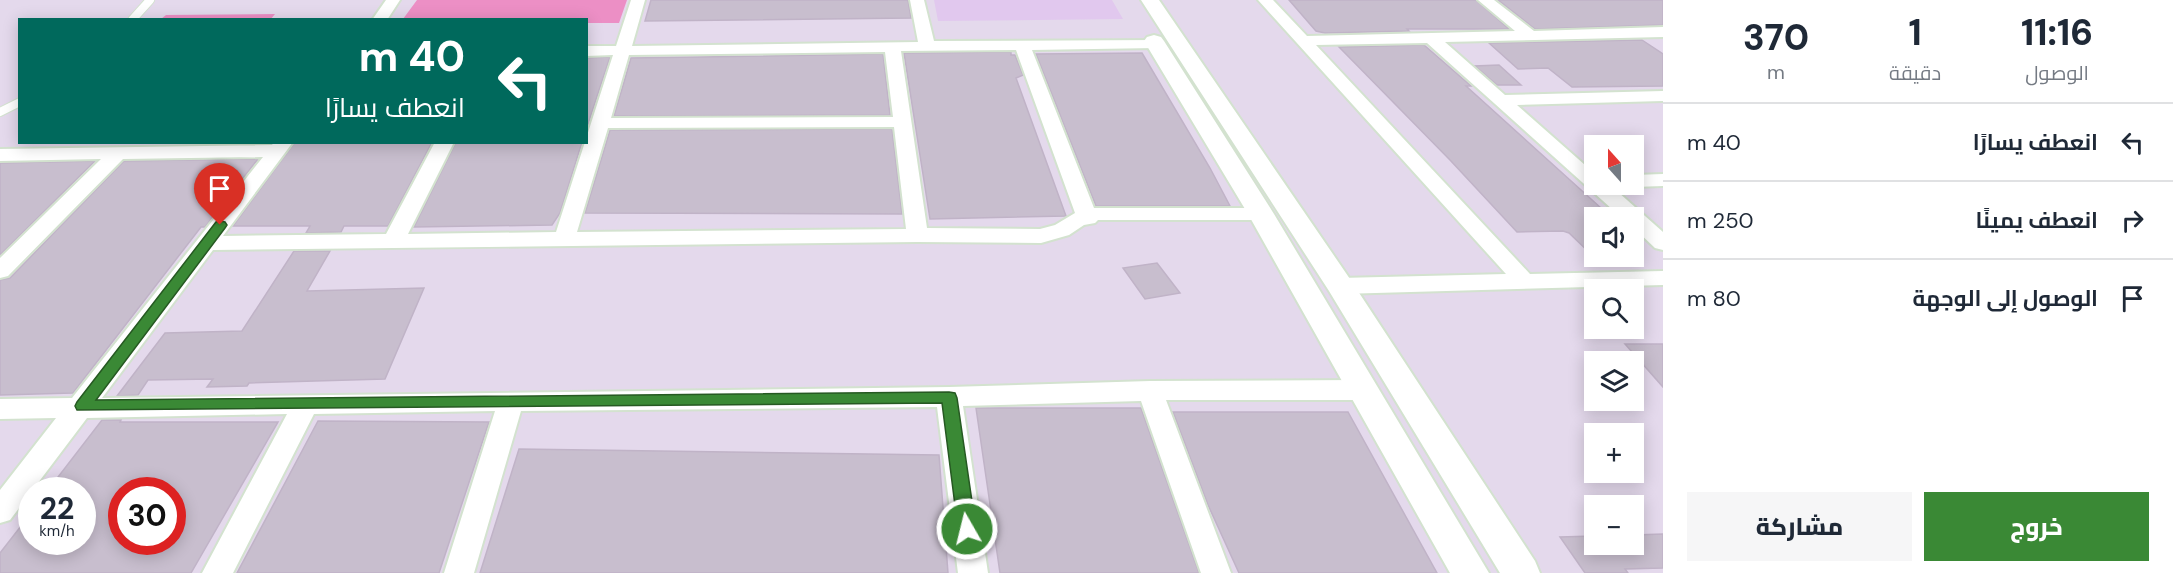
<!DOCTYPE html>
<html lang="ar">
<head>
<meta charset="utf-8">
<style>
  body { margin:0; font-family:"DM Sans",Cairo,sans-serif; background:#f6f6f7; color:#1f2937; direction:rtl; height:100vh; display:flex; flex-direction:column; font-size:22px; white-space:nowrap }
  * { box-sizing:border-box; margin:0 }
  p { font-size:20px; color:#747a83 }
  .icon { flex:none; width:33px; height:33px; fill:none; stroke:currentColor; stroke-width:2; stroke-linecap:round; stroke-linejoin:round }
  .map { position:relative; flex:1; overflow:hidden; direction:ltr }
  .drawer { display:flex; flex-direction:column; background:#fff; width:510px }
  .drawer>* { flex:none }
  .hud { position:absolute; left:18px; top:18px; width:570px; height:126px; border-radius:0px; box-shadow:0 3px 15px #0003; direction:rtl; background:#00695c; color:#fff; overflow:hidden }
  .needle { width:39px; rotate:339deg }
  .controls { position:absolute; left:1584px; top:135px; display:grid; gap:12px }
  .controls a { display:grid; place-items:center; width:60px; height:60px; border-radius:0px; background:#fff; box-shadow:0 3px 15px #0003; font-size:30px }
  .speed { position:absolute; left:18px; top:477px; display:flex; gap:12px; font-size:30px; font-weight:700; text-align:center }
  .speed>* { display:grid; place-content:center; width:78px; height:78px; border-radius:50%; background:#fff; box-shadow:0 3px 15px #0003; line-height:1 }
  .speed small { font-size:15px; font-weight:400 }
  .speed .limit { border:9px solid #d22; background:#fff; color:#111 }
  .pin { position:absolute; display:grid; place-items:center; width:51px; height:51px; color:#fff; margin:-62px -26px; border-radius:50% 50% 50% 0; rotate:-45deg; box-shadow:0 0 6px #0007 }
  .pin .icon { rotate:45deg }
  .me { position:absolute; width:66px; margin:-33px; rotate:352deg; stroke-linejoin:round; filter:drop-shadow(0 0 4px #0008) }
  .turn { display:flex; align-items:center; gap:21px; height:126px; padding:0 24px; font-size:27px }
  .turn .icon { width:78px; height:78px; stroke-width:2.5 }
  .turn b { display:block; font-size:42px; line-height:51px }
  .eta { display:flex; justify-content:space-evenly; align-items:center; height:102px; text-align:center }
  .eta b { font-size:36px; font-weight:800; line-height:42px }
  .primary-button { display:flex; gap:12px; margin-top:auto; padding:12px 24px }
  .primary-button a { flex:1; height:69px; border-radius:0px; background:#3a8935; color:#fff; font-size:24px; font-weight:800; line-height:69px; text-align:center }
  .primary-button a+a { background:#f6f6f7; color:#1f2937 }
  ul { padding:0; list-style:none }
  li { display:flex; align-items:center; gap:18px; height:78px; padding:0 24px; border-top:2px solid #e0e1e3 }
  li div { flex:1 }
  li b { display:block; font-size:22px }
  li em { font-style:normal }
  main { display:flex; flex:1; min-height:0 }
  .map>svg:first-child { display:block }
  .education { fill:#e1c8ee }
  .pitch { fill:#ec8fc5 }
  .building { fill:#c8bece; stroke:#c0b3c7; stroke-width:1.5; fill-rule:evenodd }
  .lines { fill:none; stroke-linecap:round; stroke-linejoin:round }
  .service-casing { stroke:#d3e2cf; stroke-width:10 }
  .minor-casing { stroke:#d3e2cf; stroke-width:4 }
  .tertiary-casing { stroke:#d3e2cf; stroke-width:4 }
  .service { stroke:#fff; stroke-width:8 }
  .minor { fill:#fff; fill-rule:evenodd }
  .tertiary { fill:#fff; fill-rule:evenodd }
  .route { fill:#3a8935; stroke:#265922; stroke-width:1.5 }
</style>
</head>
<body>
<main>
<section class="drawer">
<div class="eta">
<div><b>11:16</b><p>الوصول</p></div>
<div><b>1</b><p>دقيقة</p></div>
<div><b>370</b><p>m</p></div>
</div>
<ul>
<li><svg class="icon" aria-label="left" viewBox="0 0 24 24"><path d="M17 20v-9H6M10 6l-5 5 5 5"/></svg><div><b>انعطف يسارًا</b></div><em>40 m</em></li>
<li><svg class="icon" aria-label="right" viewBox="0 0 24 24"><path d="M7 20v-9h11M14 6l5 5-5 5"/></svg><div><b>انعطف يمينًا</b></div><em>250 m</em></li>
<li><svg class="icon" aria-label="arrive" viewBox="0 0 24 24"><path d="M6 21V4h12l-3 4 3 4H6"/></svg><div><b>الوصول إلى الوجهة</b></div><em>80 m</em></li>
</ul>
<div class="primary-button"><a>خروج</a><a>مشاركة</a></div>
</section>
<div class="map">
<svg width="1663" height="573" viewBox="0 0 1663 573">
  <rect width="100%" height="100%" fill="#e4d9ec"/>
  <!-- education -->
  <path class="education" d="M934 0H1112L1123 19 938 21Z"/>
  <!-- pitch -->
  <path class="pitch" d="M417 0H627L619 23H587L586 20 403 19Z
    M275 14 270 20 161 19 166 15Z"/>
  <!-- building -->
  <path class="building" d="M651 0H908L911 18 645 21Z
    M1289 0H1476L1509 29H1407L1409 31 1325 33 1316 31Z
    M1498 0H1663V25L1535 29Z
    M1642 40 1663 54V86L1572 87 1548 68 1518 69 1489 43Z
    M1424 45 1471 86H1466L1612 218H1594V257L1569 233 1563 231 1517 232 1450 160 1339 47Z
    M1011 52V55H1015L1023 75 1016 78 1066 216 930 219 904 53Z
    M1142 53 1210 168 1230 206H1096L1036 54Z
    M883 54 890 115 614 116 631 58Z
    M610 57 586 130V58Z
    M1499 65 1521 85H1497L1475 66Z
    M892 129 902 214 585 213 610 130Z
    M295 142H432L388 226H344L341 232 306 233 310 226H233Z
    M456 142H582L560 213 552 225 414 227Z
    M258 159 205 227H201L73 393 0 395V280L10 278 124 161Z
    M95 161 0 255V163Z
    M294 251H330L307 291 424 288 385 379 249 383 247 386 207 387 213 379 148 380 138 395 117 396 165 333 242 331Z
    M1157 263 1180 293 1145 299 1123 268Z
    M1625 344H1663V387Z
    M976 408H1141L1199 573H1000Z
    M1173 412H1348L1437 573H1239L1208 505Z
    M102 420H121L120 422H278L191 573H0V553L32 512V542H82V490H48ZM122 490H172V542H122Z
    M318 421 489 422 439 573H237Z
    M519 449 939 455 948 573H480Z
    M1663 534V568L1625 569 1628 573H1585L1560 537 1594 536V544H1634V535Z"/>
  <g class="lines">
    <defs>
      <path id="service" d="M132 20 150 0
        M0 112 20 102"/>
      <path id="minor" d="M386 0H400L387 20H372Z
        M631 0H645L632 46 918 42 910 0H924L934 41 1162 40 1164 43 1162 46 1156 48 1032 50 1094 208H1261L1268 210 1271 214 1268 218 1261 220H1098L1095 223 1084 225 1069 235 1041 243 917 242 213 250 102 398 949 387 1150 381 1362 380 1371 383 1375 390 1371 397 1362 400H1166L1231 573H1201L1141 401 963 406 988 573H958L937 407 521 411 474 573H444L495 411 314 414 233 573H202L287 414 87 418 10 520 0 523V490L56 418 0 419V399L72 398 263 157 123 159 8 276 0 278V258L101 159 0 161V149L272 145 274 142H293L223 236 386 234 435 142H454L408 234 556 232 613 55 586 56V46H616ZM1016 50 1075 213 1055 225 1040 229 927 228 901 51ZM885 52 893 117 611 118 629 55ZM894 127 906 229 577 232 608 128Z
        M1258 0H1273L1307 36 1515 31 1478 0H1494L1534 31 1663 27V37L1445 42 1505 95 1663 91V101L1517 105 1594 173V184H1609L1663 232V250L1655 248 1634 228V218H1622L1427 43 1316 45 1530 274 1663 271V285L1340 294 1332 291 1329 286 1332 281 1340 278 1506 274Z
        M1663 174V186L1634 187 1627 184H1634V175Z"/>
      <path id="tertiary" d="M1141 0H1159L1350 279 1535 561 1540 573H1500L1329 291Z
        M1154 35 1161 37 1164 41 1274 214 1489 573H1450L1248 214 1144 41 1147 37Z"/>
    </defs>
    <!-- service casing -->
    <use href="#service" class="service-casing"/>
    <!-- minor casing -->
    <use href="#minor" class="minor-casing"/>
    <!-- tertiary casing -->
    <use href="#tertiary" class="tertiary-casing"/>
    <!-- service -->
    <use href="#service" class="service"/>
    <!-- minor -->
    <use href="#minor" class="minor"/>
    <!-- tertiary -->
    <use href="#tertiary" class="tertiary"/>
  </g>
  <!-- route -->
  <path class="route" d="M220 221 225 222 227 225 225 228 96 400 949 392 955 393 957 398 976 529 973 534 967 537 961 534 958 529 942 403 77 410 75 406 77 402 216 222Z"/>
</svg>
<div class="controls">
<a><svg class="needle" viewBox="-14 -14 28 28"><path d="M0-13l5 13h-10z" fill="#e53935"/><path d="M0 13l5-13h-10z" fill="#747a83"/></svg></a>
<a><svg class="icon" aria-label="sound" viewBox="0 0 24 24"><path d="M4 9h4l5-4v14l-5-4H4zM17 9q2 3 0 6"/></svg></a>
<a><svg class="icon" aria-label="search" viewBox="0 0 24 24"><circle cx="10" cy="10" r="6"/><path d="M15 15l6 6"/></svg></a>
<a><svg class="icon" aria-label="layers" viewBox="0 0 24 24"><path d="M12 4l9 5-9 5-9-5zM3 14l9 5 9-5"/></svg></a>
<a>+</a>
<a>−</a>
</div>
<div class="speed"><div>22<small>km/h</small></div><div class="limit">30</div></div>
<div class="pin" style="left:220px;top:225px;background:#d93025"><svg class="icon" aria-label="arrive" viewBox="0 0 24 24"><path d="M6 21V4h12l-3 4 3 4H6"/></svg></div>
<svg class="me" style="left:967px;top:529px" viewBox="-20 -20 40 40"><circle r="17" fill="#3a8935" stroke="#fff" stroke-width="3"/><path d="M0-11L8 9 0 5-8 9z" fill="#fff"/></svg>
<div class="hud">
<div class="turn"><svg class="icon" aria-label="left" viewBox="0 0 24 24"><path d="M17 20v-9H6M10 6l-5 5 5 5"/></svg><div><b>40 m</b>انعطف يسارًا</div></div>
</div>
</div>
</main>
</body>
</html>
